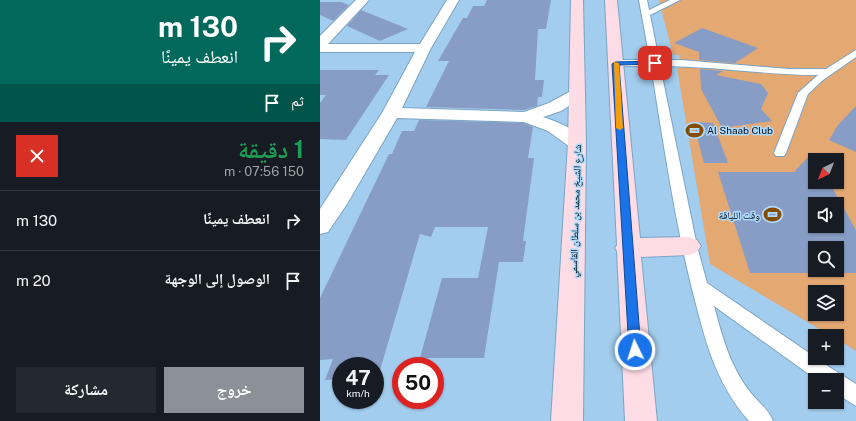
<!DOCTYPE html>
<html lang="ar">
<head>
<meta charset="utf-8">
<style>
  body { margin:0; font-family:"Public Sans","Noto Naskh Arabic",sans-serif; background:#242831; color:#f1f3f6; direction:rtl; height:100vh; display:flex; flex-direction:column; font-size:15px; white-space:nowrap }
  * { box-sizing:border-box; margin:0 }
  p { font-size:13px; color:#9ea1a6 }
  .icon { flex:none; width:22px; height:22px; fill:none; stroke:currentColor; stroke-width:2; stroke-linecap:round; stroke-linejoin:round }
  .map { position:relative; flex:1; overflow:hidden; direction:ltr }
  .details { display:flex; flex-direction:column; background:#171b24; width:320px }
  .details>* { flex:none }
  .guide { background:#00695c; color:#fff; overflow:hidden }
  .needle { width:26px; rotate:223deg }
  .controls { position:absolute; left:488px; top:153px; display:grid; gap:8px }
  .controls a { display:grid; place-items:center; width:36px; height:36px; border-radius:0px; background:#171b24; box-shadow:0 1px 3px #0004; font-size:20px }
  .speed { position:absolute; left:12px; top:357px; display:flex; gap:8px; font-size:20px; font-weight:700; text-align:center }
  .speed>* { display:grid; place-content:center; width:52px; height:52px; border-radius:50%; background:#171b24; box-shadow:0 1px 3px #0004; line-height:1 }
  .speed small { font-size:10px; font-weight:400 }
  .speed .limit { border:6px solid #d22; background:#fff; color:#111 }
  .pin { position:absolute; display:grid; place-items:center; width:34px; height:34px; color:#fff; margin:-17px; border-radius:8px; box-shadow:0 2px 6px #0006 }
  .me { position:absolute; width:44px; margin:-22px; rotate:356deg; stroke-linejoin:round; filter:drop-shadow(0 0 3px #0008) }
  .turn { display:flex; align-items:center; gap:14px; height:84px; padding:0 16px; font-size:18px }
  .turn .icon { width:52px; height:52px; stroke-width:2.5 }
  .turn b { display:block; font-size:28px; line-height:34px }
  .then { display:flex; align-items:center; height:38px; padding:0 16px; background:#0003; gap:8px; font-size:15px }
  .round { display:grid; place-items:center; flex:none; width:42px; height:42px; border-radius:0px; background:#242831 }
  .overview { display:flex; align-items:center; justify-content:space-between; height:68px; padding:0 16px }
  h1 { font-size:24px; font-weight:700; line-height:30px; color:#1e9e55 }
  .cta { display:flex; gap:8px; margin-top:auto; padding:8px 16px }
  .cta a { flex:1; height:46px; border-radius:0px; background:#8c9099; color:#fff; font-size:16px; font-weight:700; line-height:46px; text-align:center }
  .cta a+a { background:#242831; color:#f1f3f6 }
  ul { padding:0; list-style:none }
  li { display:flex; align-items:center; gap:12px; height:60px; padding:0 16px; border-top:1px solid #363941 }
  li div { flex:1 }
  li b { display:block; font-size:15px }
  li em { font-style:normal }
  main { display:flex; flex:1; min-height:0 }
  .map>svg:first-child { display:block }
  .green { fill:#e4a873; fill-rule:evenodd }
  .building { fill:#879dc5; fill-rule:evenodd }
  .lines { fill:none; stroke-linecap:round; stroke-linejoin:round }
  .lane-casing { stroke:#7ba4c4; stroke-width:2 }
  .street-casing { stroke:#7ba4c4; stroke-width:2 }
  .secondary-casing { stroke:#7ba4c4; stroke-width:2 }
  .lane { fill:#fff; fill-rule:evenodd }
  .street { fill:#fff; fill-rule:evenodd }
  .secondary { fill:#fedce6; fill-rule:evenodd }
  .route { fill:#1a73e8; stroke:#114b97 }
  .slow { fill:#f59e0b }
  .labels { text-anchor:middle; stroke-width:3; stroke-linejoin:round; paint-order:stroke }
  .poi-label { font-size:10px; fill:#02101b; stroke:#afdafc; text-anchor:start }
  .street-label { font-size:10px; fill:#02101b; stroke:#afdafc }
</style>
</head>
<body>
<main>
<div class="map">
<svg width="536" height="421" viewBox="0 0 536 421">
  <rect width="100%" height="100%" fill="#a3cdee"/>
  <!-- green -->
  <path class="green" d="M339 0H536V351L517 339V336H511L390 264 357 68H362L359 55H353ZM495 160H517V182H495ZM495 204H517V226H495ZM495 248H517V270H495ZM495 292H517V314H495Z"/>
  <!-- building -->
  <path class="building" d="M167 0H231L226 29H218L215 80H224L222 97H218L217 106 204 110 106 107 129 61H118L143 18H147L153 6H164Z
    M0 2H21L29 5 13 21 0 15Z
    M41 10 88 29 60 41 27 26Z
    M382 28 438 48 415 63 379 60V52L354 43Z
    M380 69 403 71 396 75 441 84 448 93 441 109 452 121 402 128 381 89Z
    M0 70H59L55 75H69L26 140 0 139V103L6 95H0Z
    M536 106V152L509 140 518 125Z
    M99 120 204 123 213 127 208 158H214L203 241H206L203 262H179L164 358H100L122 278H158L168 227H115L111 237 100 234 58 377H55V366H21V379L5 380 13 359 0 360V298L69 154H72L82 131H94Z
    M373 122 393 123 408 163H384Z
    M492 153 496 160 495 182H509L536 230V273H430L398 172H474ZM495 204H517V226H495ZM495 248H517V270H495Z"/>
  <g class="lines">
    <defs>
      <path id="lane" d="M319 0H327L329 10 350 0H360L330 15 339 60H361L469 69H506L536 50V57L503 80 488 94 466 153 464 156H456L454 153 478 93 498 75C445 75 393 66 340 66L377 246 387 283 495 357V358L536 384V406L517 394V380H497L394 306C402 336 410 366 430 392 438 402 448 409 453 421H429C394 381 385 339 372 289 354 216 343 140 331 66H295L290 63 295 60H330Z"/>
      <path id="street" d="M36 0H49L8 44H100L127 0H139L111 48 82 108 204 112 229 103 251 91 257 89 263 91 265 94 263 97 241 111 223 117C238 122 257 129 266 143L264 147 257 149 250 147 228 131 204 122 77 118 27 204 8 232 0 234V209L62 113 95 52H0V36Z"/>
      <path id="secondary" d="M251 0H263L266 143 263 421H231L248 143Z
        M285 0H297L320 238 369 237 377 240 381 246 377 252 369 255 321 257 337 421H305L297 251 295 248 297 245Z"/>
    </defs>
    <!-- lane casing -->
    <use href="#lane" class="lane-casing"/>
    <!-- street casing -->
    <use href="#street" class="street-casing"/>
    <!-- secondary casing -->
    <use href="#secondary" class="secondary-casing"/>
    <!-- lane -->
    <use href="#lane" class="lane"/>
    <!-- street -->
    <use href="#street" class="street"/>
    <!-- secondary -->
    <use href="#secondary" class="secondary"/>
  </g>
  <!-- route -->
  <path class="route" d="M335 61 338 63 337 64 299 65 321 350 319 354 315 356 311 354 309 350 292 64 295 62Z"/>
  <!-- slow -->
  <path class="slow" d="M294 62 299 63 303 128 300 130 296 128Z"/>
  <!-- icons -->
  <defs>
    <symbol id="stadium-bare" viewBox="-9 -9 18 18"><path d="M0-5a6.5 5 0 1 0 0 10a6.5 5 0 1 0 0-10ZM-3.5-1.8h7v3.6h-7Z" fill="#864c02" stroke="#afdafc" stroke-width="2.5" paint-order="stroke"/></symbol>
  </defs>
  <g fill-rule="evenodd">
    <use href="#stadium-bare" x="362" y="118" width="25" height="25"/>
    <use href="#stadium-bare" x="440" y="202" width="25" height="25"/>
  </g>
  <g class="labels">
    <!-- poi labels -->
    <g class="poi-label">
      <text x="387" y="134">Al Shaab Club</text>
      <text x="440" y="219" text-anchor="end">وقت اللياقة</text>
    </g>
    <!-- street labels -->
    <g class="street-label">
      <text transform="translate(255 211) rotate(-88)" y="4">شارع الشيخ محمد بن سلطان القاسمي</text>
    </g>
  </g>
</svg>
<div class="controls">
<a><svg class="needle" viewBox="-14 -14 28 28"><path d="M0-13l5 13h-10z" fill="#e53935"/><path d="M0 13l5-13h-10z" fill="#9ea1a6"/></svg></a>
<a><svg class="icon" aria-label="sound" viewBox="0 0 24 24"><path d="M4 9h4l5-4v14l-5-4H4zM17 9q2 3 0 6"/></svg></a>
<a><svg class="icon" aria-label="search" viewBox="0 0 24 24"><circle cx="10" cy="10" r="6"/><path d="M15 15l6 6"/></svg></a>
<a><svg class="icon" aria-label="layers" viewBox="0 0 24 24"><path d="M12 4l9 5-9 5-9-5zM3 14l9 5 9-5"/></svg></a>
<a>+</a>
<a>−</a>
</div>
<div class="speed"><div>47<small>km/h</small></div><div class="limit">50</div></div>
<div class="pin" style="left:335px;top:63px;background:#d93025"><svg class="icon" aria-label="arrive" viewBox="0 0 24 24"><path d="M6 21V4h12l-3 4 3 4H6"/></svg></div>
<svg class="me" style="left:315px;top:350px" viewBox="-20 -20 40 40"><circle r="17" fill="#1a73e8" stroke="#fff" stroke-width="3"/><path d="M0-11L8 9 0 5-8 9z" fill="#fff"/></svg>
</div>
<section class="details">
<div class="guide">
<div class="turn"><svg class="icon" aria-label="right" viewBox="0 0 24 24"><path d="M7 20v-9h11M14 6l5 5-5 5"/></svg><div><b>130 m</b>انعطف يمينًا</div></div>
<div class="then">ثم<svg class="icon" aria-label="arrive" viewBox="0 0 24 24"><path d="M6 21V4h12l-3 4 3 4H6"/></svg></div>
</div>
<div class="overview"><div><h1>1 دقيقة</h1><p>150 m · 07:56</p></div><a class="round" style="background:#d93025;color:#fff"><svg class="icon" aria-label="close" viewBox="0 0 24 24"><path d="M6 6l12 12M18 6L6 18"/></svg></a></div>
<ul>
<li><svg class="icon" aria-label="right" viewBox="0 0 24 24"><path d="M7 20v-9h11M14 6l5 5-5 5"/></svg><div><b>انعطف يمينًا</b></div><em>130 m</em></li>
<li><svg class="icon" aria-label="arrive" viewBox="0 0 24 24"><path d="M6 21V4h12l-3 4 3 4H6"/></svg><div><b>الوصول إلى الوجهة</b></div><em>20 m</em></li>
</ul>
<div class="cta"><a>خروج</a><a>مشاركة</a></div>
</section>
</main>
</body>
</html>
